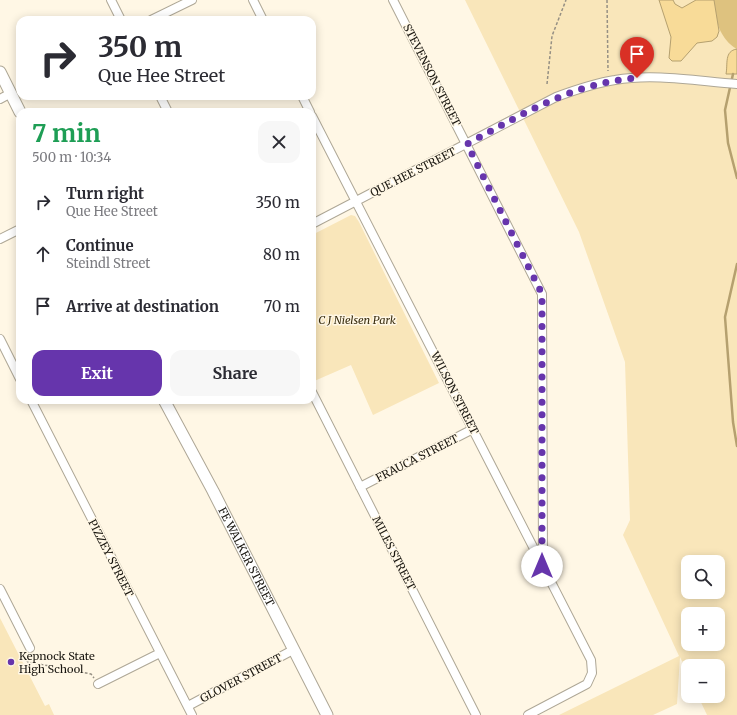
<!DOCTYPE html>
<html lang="en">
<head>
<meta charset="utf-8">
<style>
  body { margin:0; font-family:Merriweather,serif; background:#f7f7f7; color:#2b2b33; height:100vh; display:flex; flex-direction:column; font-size:15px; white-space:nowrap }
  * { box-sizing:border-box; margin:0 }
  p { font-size:13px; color:#7c7c81 }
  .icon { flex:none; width:22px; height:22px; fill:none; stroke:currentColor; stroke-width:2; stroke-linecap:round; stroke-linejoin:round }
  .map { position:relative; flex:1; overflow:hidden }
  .panel { position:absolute; left:16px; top:108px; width:300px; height:296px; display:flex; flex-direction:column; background:#fff; border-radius:12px; box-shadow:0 2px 10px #0003 }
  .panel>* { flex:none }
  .top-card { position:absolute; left:16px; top:16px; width:300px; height:84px; border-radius:12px; box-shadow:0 2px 10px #0003; background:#fff; color:#2b2b33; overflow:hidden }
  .fabs { position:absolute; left:681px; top:555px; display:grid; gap:8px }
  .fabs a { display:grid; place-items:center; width:44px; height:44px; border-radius:8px; background:#fff; box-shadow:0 2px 10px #0003; font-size:20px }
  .pin { position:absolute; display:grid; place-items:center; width:34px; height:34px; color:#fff; margin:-41px -17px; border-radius:50% 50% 50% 0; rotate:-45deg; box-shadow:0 0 4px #0007 }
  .pin .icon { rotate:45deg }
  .me { position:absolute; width:44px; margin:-22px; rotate:0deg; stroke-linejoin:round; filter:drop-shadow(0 0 3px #0008) }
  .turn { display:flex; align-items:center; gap:14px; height:84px; padding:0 16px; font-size:18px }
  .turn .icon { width:52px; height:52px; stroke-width:2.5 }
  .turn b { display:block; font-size:28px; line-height:34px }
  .round { display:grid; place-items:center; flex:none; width:42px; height:42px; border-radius:12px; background:#f7f7f7 }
  .summary { display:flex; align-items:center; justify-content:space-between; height:68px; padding:0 16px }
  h1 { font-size:24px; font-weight:700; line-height:30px; color:#1e9e55 }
  .cta { display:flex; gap:8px; margin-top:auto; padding:8px 16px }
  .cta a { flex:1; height:46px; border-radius:12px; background:#6635ac; color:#fff; font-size:16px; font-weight:700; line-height:46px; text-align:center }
  .cta a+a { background:#f7f7f7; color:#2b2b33 }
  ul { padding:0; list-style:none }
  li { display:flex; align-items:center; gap:12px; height:52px; padding:0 16px }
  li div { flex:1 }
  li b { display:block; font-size:15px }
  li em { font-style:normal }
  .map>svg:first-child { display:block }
  .green { fill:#f9e6ba; fill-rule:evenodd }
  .forest { fill:#dec27f }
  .water { fill:#f8db98; stroke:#b5a06f }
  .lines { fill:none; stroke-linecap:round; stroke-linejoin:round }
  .stream { stroke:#b5a06f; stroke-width:2.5 }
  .minor-casing { stroke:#aea796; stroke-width:10 }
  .secondary-casing { stroke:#aea796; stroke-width:13 }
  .path { stroke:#969084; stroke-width:1.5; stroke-dasharray:3 2; stroke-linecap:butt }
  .minor { stroke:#fff; stroke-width:8 }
  .secondary { stroke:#fff; stroke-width:11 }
  .route { stroke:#6635ac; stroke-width:7; stroke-dasharray:0 12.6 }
  .poi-dot { fill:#6635ac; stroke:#fff7e5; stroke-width:1.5 }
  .labels { text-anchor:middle; stroke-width:3; stroke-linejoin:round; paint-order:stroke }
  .street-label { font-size:11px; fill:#18150f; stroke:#fff7e5 }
  .park-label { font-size:11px; font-style:italic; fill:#372b0d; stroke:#fff7e5 }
  .poi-label { font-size:11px; fill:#18150f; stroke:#fff7e5; text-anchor:start }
</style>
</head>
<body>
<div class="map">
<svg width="737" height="715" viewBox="0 0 737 715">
  <rect width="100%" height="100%" fill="#fff7e5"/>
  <!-- green -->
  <path class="green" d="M465 0H737V715H707L698 696H718V666H688V674L680 657 677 704 653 715H559L679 656 623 535 630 520 625 362 579 232ZM688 562H718V592H688ZM688 614H718V644H688Z
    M351 215 355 216 359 222 439 383 373 415 351 365 312 382V235Z
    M0 618 45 706 49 704 54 715H0Z"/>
  <!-- forest -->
  <path class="forest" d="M714 0H737V49C720 40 714 18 714 0Z"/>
  <!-- water -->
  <path class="water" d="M659 0H673L675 4 682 8 696 0H714L719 31 717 37 712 41 697 43 681 61H672L669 58 671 37Z
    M737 49V74H726C728 64 724 51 737 49Z"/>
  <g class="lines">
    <!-- stream -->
    <path class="stream" d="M733 74 725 110 728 143 737 178
      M737 264 725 317 733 422 737 446"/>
    <defs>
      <path id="minor" d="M111 0 121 20
        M253 0 263 20
        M393 0 542 294 543 563
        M151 20 192 0
        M160 96 168 112
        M302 96 310 112
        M0 99 11 93
        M312 116 591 660 592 673 587 684 528 715
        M312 224 556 97C575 90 595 83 615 80 654 73 697 81 737 84
        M0 239 20 229
        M0 339 20 379
        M312 392 476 715
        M31 400 192 715
        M360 487 473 429
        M0 589 30 648
        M98 684 160 653
        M188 706 293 650"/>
      <g id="secondary">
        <path d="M0 72 20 112"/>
        <path id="s1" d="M164 400 213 491 327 715"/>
      </g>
    </defs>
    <!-- minor casing -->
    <use href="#minor" class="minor-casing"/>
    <!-- secondary casing -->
    <use href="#secondary" class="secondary-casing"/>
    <!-- path -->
    <path class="path" d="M607 0 608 71
      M547 84 552 36 566 0
      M27 655V661L28 662 91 674 94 678"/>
    <!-- minor -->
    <use href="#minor" class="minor"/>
    <!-- secondary -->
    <use href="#secondary" class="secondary"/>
  </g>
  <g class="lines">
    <!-- route -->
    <path class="route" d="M542 566V294L467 144C523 114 572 83 637 78"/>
  </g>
  <!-- markers -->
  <circle class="poi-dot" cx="11" cy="662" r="4"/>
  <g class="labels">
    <!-- street labels -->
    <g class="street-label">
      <text transform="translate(432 75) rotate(63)" y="4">STEVENSON STREET</text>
      <text transform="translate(413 172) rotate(-27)" y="4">QUE HEE STREET</text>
      <text transform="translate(455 393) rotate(63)" y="4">WILSON STREET</text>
      <text transform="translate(417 458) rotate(-27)" y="4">FRAUCA STREET</text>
      <text transform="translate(394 553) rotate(63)" y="4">MILES STREET</text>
      <text dy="4" stroke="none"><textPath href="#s1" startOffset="177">FE WALKER STREET</textPath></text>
      <text transform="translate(111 558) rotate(63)" y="4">PIZZEY STREET</text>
      <text transform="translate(241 678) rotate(-28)" y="4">GLOVER STREET</text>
    </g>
    <!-- park labels -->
    <g class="park-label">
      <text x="357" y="324">C J Nielsen Park</text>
    </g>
    <!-- poi labels -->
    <g class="poi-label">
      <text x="19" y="660">Kepnock State<tspan x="19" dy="13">High School</tspan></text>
    </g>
  </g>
</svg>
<div class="fabs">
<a><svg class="icon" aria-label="search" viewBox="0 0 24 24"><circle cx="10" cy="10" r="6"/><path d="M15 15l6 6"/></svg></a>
<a>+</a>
<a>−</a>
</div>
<div class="pin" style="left:637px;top:78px;background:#d93025"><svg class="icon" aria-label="arrive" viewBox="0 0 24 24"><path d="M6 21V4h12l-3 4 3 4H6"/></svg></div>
<svg class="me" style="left:542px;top:566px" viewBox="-20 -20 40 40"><circle r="19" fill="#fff"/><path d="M0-13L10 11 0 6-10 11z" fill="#6635ac"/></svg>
<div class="top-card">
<div class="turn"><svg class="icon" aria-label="right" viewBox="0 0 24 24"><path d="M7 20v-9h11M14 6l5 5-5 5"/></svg><div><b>350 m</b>Que Hee Street</div></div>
</div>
<section class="panel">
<div class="summary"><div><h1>7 min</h1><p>500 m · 10:34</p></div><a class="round"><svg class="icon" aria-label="close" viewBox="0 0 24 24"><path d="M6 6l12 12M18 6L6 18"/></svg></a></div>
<ul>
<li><svg class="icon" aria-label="right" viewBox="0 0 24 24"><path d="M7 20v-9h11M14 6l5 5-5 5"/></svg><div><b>Turn right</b><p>Que Hee Street</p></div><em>350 m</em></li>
<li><svg class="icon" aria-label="ahead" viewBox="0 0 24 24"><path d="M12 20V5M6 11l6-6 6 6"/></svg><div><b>Continue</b><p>Steindl Street</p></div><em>80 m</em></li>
<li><svg class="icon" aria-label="arrive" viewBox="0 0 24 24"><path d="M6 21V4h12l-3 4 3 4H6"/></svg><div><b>Arrive at destination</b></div><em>70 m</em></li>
</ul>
<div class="cta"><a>Exit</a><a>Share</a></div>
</section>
</div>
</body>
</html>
